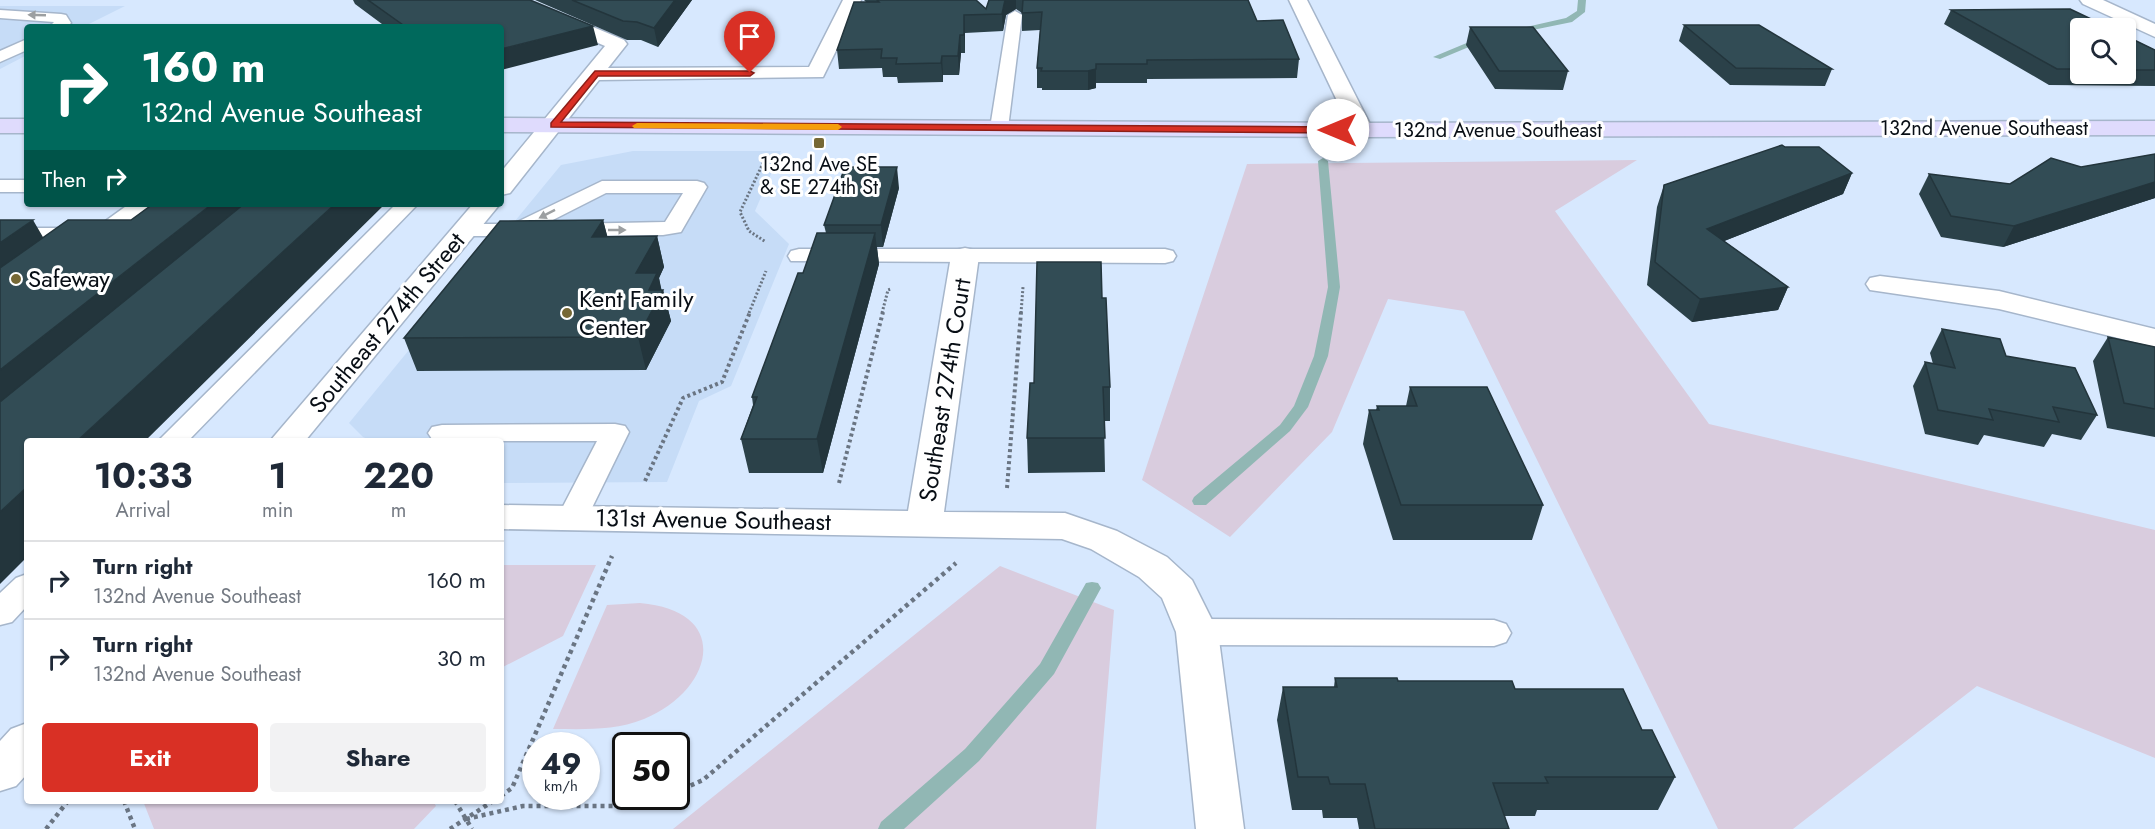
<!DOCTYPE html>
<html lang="en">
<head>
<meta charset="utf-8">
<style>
  body { margin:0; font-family:Jost,sans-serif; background:#f2f2f3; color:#1f2937; height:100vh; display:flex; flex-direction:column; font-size:22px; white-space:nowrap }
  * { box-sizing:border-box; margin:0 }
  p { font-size:20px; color:#747a83 }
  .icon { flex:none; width:33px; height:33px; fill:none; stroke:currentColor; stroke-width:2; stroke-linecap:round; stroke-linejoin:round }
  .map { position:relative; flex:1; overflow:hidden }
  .details { position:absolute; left:24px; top:438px; width:480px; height:366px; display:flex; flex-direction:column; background:#fff; border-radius:6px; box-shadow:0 2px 4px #0004 }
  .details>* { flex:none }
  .top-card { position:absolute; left:24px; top:24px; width:480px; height:183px; border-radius:6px; box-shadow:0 2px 4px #0004; background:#00695c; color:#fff; overflow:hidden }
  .tools { position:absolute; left:2070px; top:18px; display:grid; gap:12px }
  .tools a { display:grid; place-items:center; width:66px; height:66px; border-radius:6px; background:#fff; box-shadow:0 2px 4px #0004; font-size:30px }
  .speed { position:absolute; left:522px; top:732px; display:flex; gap:12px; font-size:30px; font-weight:700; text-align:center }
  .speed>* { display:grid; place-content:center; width:78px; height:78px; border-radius:50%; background:#fff; box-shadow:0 2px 4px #0004; line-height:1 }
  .speed small { font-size:15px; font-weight:400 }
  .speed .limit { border:3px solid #111; border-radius:9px; background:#fff; color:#111 }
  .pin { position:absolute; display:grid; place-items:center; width:51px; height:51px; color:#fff; margin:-62px -26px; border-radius:50% 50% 50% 0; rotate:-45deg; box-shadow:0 0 6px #0007 }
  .pin .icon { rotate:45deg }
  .me { position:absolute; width:66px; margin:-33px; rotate:270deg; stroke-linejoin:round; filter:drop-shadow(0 0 4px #0008) }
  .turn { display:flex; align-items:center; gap:21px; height:126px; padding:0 18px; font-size:27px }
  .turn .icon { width:78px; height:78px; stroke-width:2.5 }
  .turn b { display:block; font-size:42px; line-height:51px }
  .then { display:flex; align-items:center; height:57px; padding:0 18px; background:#0003; gap:12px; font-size:22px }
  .eta { display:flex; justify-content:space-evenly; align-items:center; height:102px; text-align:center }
  .eta b { font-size:36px; font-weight:700; line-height:42px }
  .primary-button { display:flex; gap:12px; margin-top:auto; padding:12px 18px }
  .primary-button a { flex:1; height:69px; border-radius:6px; background:#d93025; color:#fff; font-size:24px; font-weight:700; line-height:69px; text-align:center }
  .primary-button a+a { background:#f2f2f3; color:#1f2937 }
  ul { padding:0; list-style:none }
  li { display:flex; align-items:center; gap:18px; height:78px; padding:0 18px; border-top:2px solid #e0e1e3 }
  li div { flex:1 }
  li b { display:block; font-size:22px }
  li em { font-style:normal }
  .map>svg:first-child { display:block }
  .built { fill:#c6dcf7 }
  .green { fill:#d9ccde }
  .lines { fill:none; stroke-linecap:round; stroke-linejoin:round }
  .stream { fill:#91b7b4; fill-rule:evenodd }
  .service-casing { stroke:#a6b6cb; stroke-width:3 }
  .minor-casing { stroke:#a6b6cb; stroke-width:3 }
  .secondary-casing { stroke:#a6b6cb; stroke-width:3 }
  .path-far2 { stroke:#6a7583; stroke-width:3; stroke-dasharray:2 2; stroke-linecap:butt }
  .path-far1 { stroke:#6a7583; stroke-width:4; stroke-dasharray:3 3; stroke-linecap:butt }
  .path { stroke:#6a7583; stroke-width:4.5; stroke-dasharray:4 4; stroke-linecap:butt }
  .service { fill:#fff; fill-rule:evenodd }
  .minor { fill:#fff; fill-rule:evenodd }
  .secondary { fill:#dfdbfd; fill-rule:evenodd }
  .wall { fill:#2b4149 }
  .shaded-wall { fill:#23353c }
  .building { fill:#324c55; stroke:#23353c; stroke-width:1.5 }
  .oneway { fill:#9c9fa1 }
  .route { fill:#d93025; stroke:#8d1f18; stroke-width:1.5 }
  .slow { fill:#f59e0b }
  .poi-dot { fill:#766835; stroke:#fff; stroke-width:2 }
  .labels { text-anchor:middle; stroke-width:6; stroke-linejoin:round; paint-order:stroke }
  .far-street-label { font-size:20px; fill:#080e15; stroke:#fff }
  .far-poi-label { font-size:20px; fill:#080e15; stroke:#fff }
  .poi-label { font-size:24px; fill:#080e15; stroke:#fff; text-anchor:start }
  .street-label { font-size:24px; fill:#080e15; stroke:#fff }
</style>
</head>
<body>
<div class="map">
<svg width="2155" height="829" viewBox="0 0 2155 829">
  <rect width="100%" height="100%" fill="#d7e8fe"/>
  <!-- built -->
  <path class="built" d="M0 6H125L83 27H27V55L0 69Z
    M633 151H781L755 211 789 244 731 386 699 401 667 482 501 483V441H372L363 437 349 423 561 165Z"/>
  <!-- green -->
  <path class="green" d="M1637 160 1555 211 1709 424 2155 530V758L1977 686 1793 829H1718L1464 311 1388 299 1332 432 1230 537 1142 480 1247 164Z
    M501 565H596L563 636 501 668Z
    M1000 566 1114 610 1096 829H673Z
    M640 603C734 611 713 691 644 719 614 731 584 729 553 729L607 605Z
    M143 801H433L436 806 414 829H154Z"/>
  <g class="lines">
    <!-- stream -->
    <path class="stream" d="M1578 0H1586L1585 12 1572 22 1513 34 1509 31 1566 18 1577 11Z
      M1481 37 1488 39 1440 59 1433 57Z
      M1323 158 1328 161 1340 287 1328 356 1308 407 1290 431 1206 505H1194L1192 501 1194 497 1280 425 1294 406 1314 356 1328 287 1318 161Z
      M1092 582 1098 583 1101 588 1054 674 979 761 904 829H878L881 822 965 749 1040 664 1086 583Z"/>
    <defs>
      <path id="service" d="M0 10 61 14 66 15 71 23 67 27H49L54 22 0 18Z
        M1015 11 1022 15 1008 128 999 133 990 128 1008 15Z
        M27 39V50L0 62V51Z
        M0 180H27V192H0Z
        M602 181H697L704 183 707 187 681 232 663 235 568 236 560 235 557 230 560 225 568 224 665 222 683 193H606L537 228 535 235 527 236H465L457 235 454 230 457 225 465 224H513Z
        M129 204H152L98 248H82L79 243 81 240H0V228H85L93 230Z
        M396 204H418L188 441H158Z
        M799 249H1165L1173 251 1176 256 1173 261 1165 263 791 261 788 256 791 251Z
        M615 424 625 426 629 432 587 518 583 525 572 528 561 525 557 518 597 441H440L432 439 428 433 432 427 442 425Z
        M27 574V606L12 622 0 625V593L16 578Z
        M1197 619 1494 620 1506 624 1511 633 1506 642 1494 646 1197 645 1185 641 1180 632 1185 623Z"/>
      <path id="minor" d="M505 0H529L624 40 627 44 608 68 809 67 843 0H861L823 77 599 80 510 193 501 195V172L605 46 508 4Z
        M1289 0H1307L1373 130 1370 135H1354L1351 130Z
        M2080 0H2103L2155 24V37L2083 4Z
        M473 204H500L305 441H270Z
        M965 248 975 250 979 256 944 512 1065 513 1117 531 1167 557 1192 580 1218 632 1244 829H1196L1176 632 1162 598 1139 577 1091 549 1062 539 501 529V505L908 511 951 256 955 250Z
        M1880 276 1999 291 2155 329V347L1999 309 1870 290 1866 284 1870 278Z
        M27 723V774L16 786 0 791V741L11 729Z"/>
      <path id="secondary" d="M501 118 1362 123 2155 121V135L1362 137 501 132Z
        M0 119H27V133H0Z"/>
    </defs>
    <!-- service casing -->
    <use href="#service" class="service-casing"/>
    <!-- minor casing -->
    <use href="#minor" class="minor-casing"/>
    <!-- secondary casing -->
    <use href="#secondary" class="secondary-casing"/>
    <!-- path-far2 -->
    <path class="path-far2" d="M765 159 740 212 749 231 766 242
      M749 313 766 271
      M882 313 888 290 891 289
      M1021 313 1023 287"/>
    <!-- path-far1 -->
    <path class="path-far1" d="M645 481 683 398 722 382 750 312
      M839 483 883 312
      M1007 488 1021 312"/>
    <!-- path -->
    <path class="path" d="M676 792 703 780 956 563
      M501 796 512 788 612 556
      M124 801 135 829
      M455 801 472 829
      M466 819 523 806H638L665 796
      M46 829 68 801
      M450 829 493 801"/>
    <!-- service -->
    <use href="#service" class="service"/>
    <!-- minor -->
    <use href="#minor" class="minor"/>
    <!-- secondary -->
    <use href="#secondary" class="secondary"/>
  </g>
  <!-- wall -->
  <path class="wall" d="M353 0H530L598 45 501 27H386L355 4Z
    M535 0H692L658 47 641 40H627Z
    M864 0H976L986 9 989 0H1248L1257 21 1299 59 1297 78 1147 79V83H1096V88L1088 90H1042V88H1037V68L1040 30 1022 31V13L1016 9 1006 15 1003 31 965 33V53H961L959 75H943V82L898 83 897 77H883L882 68 839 69 837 50 866 2Z
    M1951 10 2080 28V74H2126V36L2155 50V86L2049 85 1944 24Z
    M1684 25 1832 69 1825 86 1730 85 1679 41Z
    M1470 27 1568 71 1563 90 1495 89 1466 45Z
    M1785 147 1852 173 1843 194 1724 241 1788 287 1778 310 1692 322 1647 285 1657 207 1664 185Z
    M2155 154V198L2003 247 1941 237 1919 194 1929 174 2010 184 2081 167Z
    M899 188 883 247H877L879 264 823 473H749L741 439 753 405 752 397 803 273 826 233 824 225Z
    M603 220 607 236H657L664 267 659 278 661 290H663L671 321 646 370 417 371 404 338Z
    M1102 298 1110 387V421H1104L1105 472 1028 473 1027 438 1034 383Z
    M1942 329 2006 356 2097 415 2081 440 2052 434 2044 447 1984 435 1978 445 1925 434 1913 386 1925 362 1933 364 1930 353Z
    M2108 337 2155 347V437L2107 428 2093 361Z
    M1410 387 1543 505 1532 540H1393L1363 444 1369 410H1376L1377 406H1406Z
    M1335 678 1398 681 1515 689 1642 730 1675 777 1658 810H1537L1535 816H1504L1509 829H1359L1357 818H1323L1322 810H1292L1277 720 1283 687H1334Z"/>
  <!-- shaded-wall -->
  <path class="shaded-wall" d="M675 0H692L658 47 654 28Z
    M1005 0H1016V9L1006 15 1003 31 1002 14Z
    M964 15 965 33V53L964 35Z
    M593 26 598 45 501 70V49Z
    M960 35 961 53 959 75 958 56Z
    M942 56 943 75V82L941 63Z
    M1096 69V88L1088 90V71Z
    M897 167 899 188 883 247 881 225Z
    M1852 173 1843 194 1699 251 1707 229Z
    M2155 182V198L2003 247 2014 226Z
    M212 204H270L0 431V370Z
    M335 204H385L145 441H77Z
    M33 220 54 256 0 295V243Z
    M603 220 611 250 592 237Z
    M875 233 879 264 823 473 817 439Z
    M657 236 664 267 659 278 662 292 663 290 671 321 646 370 638 337 636 273Z
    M1788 287 1778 310 1692 322 1700 299Z
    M27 487V557L0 584V512Z"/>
  <!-- building -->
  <path class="building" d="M368 0H530L593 26 501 49V27H406Z
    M572 0H675L654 28 637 22 623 21Z
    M877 0H976L986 9 989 0H1005L1002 14 964 15V35H960L958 56H942L941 63 896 64 897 58H881L882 49 837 50 854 2H879Z
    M1023 0H1248L1257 21 1283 20 1299 59 1147 60V64H1096V69L1088 71H1041L1042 68H1037L1042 12 1022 13Z
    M2070 9 2110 28H2080V69H2057L1951 10Z
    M1684 25H1759L1832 69 1736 68Z
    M1470 27H1533L1568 71H1499Z
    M2126 36 2155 50V70H2126Z
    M1782 145 1785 147H1819L1852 173 1707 229 1788 287 1700 299 1655 262 1664 185Z
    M2155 154V182L2014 226 1951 216 1929 174 2010 184 2051 158 2081 167Z
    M845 167H897L881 225H824Z
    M153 204H212L0 370V268L68 220H131Z
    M244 204H335L77 441H27V487L0 512V402Z
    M0 220H33L0 243Z
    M603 220 592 237 657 236 636 273H657L649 290H663L638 337 404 338 500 221Z
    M817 233H875L817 439H741L757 397H752L798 273H803Z
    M1037 262H1101L1102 298H1106L1110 387H1103L1105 438H1027L1030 383H1034Z
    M1942 329 2000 339 2006 356 2075 368 2097 415 2053 407 2059 422 1989 409 1993 420 1938 410 1925 362 1955 368Z
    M2108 337 2155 347V409L2124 403Z
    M1410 387H1487L1543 505H1401L1369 410H1379L1377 406H1417Z
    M1335 678H1397L1398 681H1512L1515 689H1623L1642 730H1652L1675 777H1545L1548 783H1493L1509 829H1375L1365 784H1330L1328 777H1298L1283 687H1337Z"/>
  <!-- one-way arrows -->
  <defs><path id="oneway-solid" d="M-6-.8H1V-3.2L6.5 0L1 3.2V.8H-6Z" transform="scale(1.5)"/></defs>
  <g class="oneway">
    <use href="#oneway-solid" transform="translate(37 15) rotate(-178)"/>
    <use href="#oneway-solid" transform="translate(547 214) rotate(153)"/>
    <use href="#oneway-solid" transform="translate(617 230)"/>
  </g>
  <!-- route -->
  <path class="route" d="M595 71H750L754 73 750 76H598L561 122 1338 127 1343 130 1338 133 551 127V123Z"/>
  <!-- slow -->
  <path class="slow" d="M637 123 838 124 842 127 838 130 634 128 632 126Z"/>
  <!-- markers -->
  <g class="poi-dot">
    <rect x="813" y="137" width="12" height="12" rx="3"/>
    <circle cx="16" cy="279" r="6"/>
    <circle cx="567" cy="313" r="6"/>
  </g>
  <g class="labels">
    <!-- far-street labels -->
    <g class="far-street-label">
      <text x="1984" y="135">132nd Avenue Southeast</text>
      <text x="1498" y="137">132nd Avenue Southeast</text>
    </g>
    <!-- far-poi labels -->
    <g class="far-poi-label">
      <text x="819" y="171">132nd Ave SE<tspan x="819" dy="23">&amp; SE 274th St</tspan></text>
    </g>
    <!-- poi labels -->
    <g class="poi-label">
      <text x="28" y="287">Safeway</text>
      <text x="579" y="307">Kent Family<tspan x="579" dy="28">Center</tspan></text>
    </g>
    <!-- street labels -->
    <g class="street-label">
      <text transform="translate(387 323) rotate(-50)" y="8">Southeast 274th Street</text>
      <text transform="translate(945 390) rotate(-81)" y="8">Southeast 274th Court</text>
      <text transform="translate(713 520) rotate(1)" y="8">131st Avenue Southeast</text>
    </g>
  </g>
</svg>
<div class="tools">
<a><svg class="icon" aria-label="search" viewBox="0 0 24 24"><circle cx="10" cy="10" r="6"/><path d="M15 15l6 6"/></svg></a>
</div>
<div class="speed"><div>49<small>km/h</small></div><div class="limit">50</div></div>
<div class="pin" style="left:750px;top:73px;background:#d93025"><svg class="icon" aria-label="arrive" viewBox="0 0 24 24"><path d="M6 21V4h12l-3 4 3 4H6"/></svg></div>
<svg class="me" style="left:1338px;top:130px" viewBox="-20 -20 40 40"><circle r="19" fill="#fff"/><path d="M0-13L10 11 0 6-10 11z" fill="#d93025"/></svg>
<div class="top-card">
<div class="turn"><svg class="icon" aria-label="right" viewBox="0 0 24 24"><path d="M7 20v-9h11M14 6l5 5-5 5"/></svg><div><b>160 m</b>132nd Avenue Southeast</div></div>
<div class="then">Then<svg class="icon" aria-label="right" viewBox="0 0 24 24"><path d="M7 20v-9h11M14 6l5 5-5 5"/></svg></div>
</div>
<section class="details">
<div class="eta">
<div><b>10:33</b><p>Arrival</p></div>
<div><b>1</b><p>min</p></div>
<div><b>220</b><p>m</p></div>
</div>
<ul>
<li><svg class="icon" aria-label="right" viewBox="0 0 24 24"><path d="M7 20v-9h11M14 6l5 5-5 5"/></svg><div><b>Turn right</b><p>132nd Avenue Southeast</p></div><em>160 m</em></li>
<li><svg class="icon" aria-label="right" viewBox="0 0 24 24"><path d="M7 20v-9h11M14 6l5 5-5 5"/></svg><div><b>Turn right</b><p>132nd Avenue Southeast</p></div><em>30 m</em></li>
</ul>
<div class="primary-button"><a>Exit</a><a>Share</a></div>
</section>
</div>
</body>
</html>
